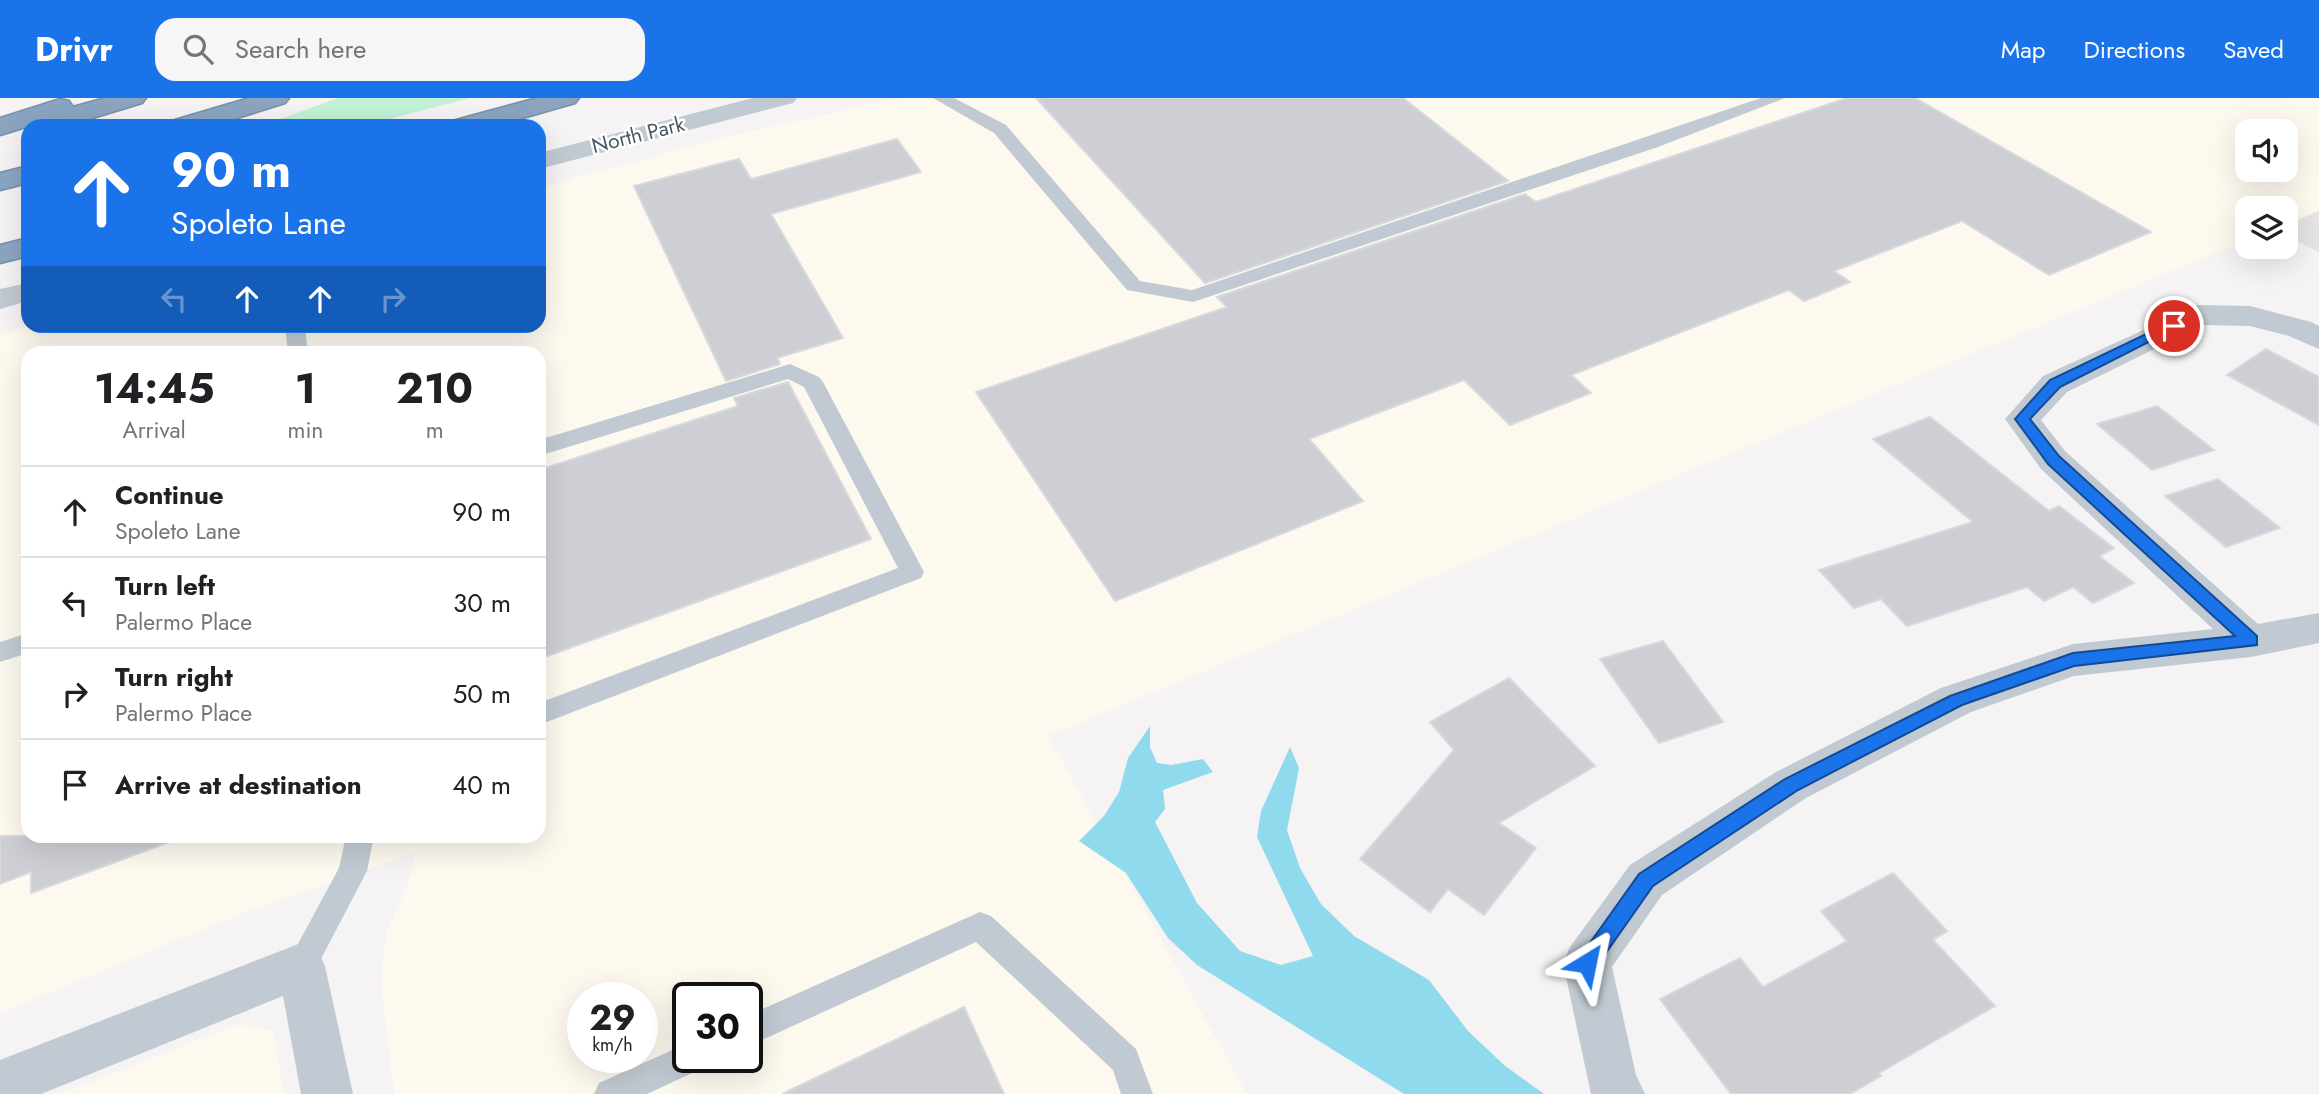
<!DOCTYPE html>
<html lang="en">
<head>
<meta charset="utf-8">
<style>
  body { margin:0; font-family:Jost,sans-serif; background:#f6f6f6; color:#202124; height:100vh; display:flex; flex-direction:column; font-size:26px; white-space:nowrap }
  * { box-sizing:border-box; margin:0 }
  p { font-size:23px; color:#757577 }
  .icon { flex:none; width:38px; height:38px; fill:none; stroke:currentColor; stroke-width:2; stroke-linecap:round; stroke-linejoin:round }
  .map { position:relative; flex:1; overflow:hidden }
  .details { position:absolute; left:21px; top:248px; width:525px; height:497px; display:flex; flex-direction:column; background:#fff; border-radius:21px; box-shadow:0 7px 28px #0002 }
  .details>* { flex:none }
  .top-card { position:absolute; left:21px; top:21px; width:525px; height:214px; border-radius:21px; box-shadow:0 7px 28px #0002; background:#1a73e8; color:#fff; overflow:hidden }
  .buttons { position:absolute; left:2235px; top:21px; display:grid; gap:14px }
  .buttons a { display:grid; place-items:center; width:63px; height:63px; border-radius:14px; background:#fff; box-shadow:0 7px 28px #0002; font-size:35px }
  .speed { position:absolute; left:567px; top:884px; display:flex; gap:14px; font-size:35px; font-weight:700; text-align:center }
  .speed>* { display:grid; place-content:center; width:91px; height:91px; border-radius:50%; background:#fff; box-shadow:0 7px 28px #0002; line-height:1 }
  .speed small { font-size:18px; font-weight:400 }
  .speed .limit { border:4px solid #111; border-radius:10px; background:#fff; color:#111 }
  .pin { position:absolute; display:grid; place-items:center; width:60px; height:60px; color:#fff; margin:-30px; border:4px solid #fff; border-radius:50%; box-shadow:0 2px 7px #0007 }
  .me { position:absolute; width:77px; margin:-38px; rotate:35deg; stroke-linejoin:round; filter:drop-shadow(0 0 5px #0008) }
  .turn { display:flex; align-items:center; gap:24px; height:147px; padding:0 35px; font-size:32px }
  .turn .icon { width:91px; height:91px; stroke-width:2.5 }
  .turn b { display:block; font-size:49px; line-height:60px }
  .lanes { display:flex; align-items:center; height:66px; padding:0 35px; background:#0003; justify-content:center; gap:35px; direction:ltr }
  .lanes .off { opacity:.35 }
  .eta { display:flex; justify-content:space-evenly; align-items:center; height:119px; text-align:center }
  .eta b { font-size:42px; font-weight:700; line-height:49px }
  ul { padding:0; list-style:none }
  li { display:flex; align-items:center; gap:21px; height:91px; padding:0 35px; border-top:2px solid #e0e0e0 }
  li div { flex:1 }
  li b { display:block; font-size:26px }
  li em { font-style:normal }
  header { display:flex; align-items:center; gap:42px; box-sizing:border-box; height:98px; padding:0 35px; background:#1a73e8; color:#fff }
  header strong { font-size:33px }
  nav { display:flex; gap:38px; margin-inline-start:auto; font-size:24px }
  .search { width:490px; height:63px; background:#f6f6f6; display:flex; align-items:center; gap:18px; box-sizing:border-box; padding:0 24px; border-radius:21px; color:#757577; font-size:26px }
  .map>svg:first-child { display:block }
  .commercial { fill:#fdf9ef; fill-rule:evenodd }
  .education { fill:#e6e4e5 }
  .green { fill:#c3f1d5 }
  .water { fill:#90daee }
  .building { fill:#cdcfd5; stroke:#d7d9de; stroke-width:2 }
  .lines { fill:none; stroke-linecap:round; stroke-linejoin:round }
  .highway-casing { stroke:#7690ad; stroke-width:3 }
  .lane { fill:#c1cad2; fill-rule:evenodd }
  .street { fill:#c1cad2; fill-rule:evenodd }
  .highway { fill:#8ba5c1; fill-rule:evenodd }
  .route { fill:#1a73e8; stroke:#114b97; stroke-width:2 }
  .labels { text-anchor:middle; stroke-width:5; stroke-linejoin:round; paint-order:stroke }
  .far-street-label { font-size:21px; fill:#4a5661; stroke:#fff }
</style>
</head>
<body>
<header>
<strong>Drivr</strong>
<div class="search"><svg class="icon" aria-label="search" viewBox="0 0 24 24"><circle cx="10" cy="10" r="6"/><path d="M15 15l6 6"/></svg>Search here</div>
<nav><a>Map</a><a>Directions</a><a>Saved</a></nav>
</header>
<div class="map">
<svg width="2319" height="996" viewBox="0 0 2319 996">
  <rect width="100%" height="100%" fill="#f5f3f3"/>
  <!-- commercial -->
  <path class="commercial" d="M898 0H2319V113L2286 127V110H2247V142L1048 638 1247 996H394L381 887 386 835 407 788 417 754 246 814 0 915V236L31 228H539V90L725 39ZM2247 33H2286V72H2247ZM28 256H539V738H28ZM583 900H642V959H583ZM688 900H747V959H688Z
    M239 926 273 933 284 996H60Z"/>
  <!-- education -->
  <path class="education" d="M2319 113V154L2286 138V127Z"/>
  <!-- green -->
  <path class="green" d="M338 0H470L363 28H261Z"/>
  <!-- water -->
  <path class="water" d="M1150 628V649L1157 665 1171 667 1203 661 1213 674 1163 692 1165 711 1155 724 1197 805 1240 853 1281 867 1313 858 1257 739 1261 713 1290 649 1299 670 1287 732 1300 770 1321 806 1354 838 1429 882 1468 933 1504 967 1544 996H1404L1197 867 1168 840 1126 775 1079 743 1104 718 1119 694 1128 660Z"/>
  <!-- building -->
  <path class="building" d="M1036 0H1403L1508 83 1205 185Z
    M1847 0H1915L2151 134 2049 177 1962 123 1834 173 1850 184 1804 203 1789 192 1571 277 1591 295 1510 327 1464 282 1309 341 1363 403 1115 503 976 294 1227 209 1217 199 1525 96 1536 104Z
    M897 41 921 74 771 116 843 240 777 260 780 266 726 283 634 88 739 61 751 81Z
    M2266 251 2319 279V327L2227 277Z
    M788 284 871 441 539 561V372L738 308 734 300Z
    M2157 308 2214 352 2152 372 2097 326Z
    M1930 319 2049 413 2059 408 2114 450 2099 458 2134 485 2093 505 2073 489 2044 503 2027 489 1907 528 1881 501 1854 510 1819 472 1973 424 1873 341Z
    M2218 381 2280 430 2226 449 2165 398Z
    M1663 543 1723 624 1659 645 1600 561Z
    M1509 580 1595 668 1499 725 1536 750 1484 817 1448 791 1430 814 1360 761 1454 652 1430 624Z
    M0 738H172V743L31 795V774L0 786Z
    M1893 775 1947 833 1933 842 1995 908 1879 975 1881 978 1850 996H1731L1660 901 1740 860 1763 889 1847 843 1821 813Z
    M964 909 1004 996H782Z"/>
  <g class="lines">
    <defs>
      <path id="highway" d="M105 0H146L142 5 66 28H28V33L26 29 0 37V20L60 1 69 3 73 9Z
        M249 0H289L285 5 212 28H171L175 22Z
        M537 0H579L575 5 495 28H452L456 22Z
        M28 68V85L0 92V75Z
        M28 140V158L0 165V147Z"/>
    </defs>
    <!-- highway casing -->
    <use href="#highway" class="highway-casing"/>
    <!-- lane -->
    <path class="lane" d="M933 0H954L1006 27 1140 183 1192 192 1761 0H1785L1658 49 1193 204 1127 192 994 35Z
      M285 228H305L308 256H288Z
      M790 266 819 279 823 284 924 474 921 480 539 627V605L898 470 804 289 788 281 539 358V342Z
      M28 535V555L0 564V544Z
      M346 738H374L367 773 312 878 301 882 290 878 286 868 339 770Z
      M980 814 991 818 1136 951 1153 996H1121L1113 972 976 844 747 949V918Z
      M688 945V959H708L703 970 647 996H594L599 985Z"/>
    <!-- street -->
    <path class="street" d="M753 0H797L793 5 539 71V55Z
      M28 185V203L0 211V191Z
      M2198 207 2250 208 2311 224 2319 228V251L2289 238 2250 228 2203 227 2067 294 2041 322 2065 353 2258 526 2319 515V545L2251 559 2074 578 1971 614 1806 700 1662 797 1612 869 1636 977 1645 996H1591L1563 865 1570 849 1630 767 1776 674 1941 590 2073 546 2213 531 2041 371 2005 321 2043 278Z
      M301 845 318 852 325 868 353 996H301L283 898 41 996H0V962Z"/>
    <!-- highway -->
    <use href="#highway" class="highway"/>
  </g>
  <!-- route -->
  <path class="route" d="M2169 225 2180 228 2060 289 2030 321 2059 358 2257 538V547L2074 568 1962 607 1798 692 1653 788 1594 872 1587 875 1580 872 1577 865 1580 859 1639 776 1785 681 1950 598 2073 555 2235 538 2048 366 2015 321 2050 282Z"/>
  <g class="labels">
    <!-- far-street labels -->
    <g class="far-street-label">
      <text transform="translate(638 37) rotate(-14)" y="7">North Park</text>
    </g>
  </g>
</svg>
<div class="buttons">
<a><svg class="icon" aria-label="sound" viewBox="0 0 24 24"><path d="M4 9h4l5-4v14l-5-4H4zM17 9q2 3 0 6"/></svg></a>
<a><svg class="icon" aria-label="layers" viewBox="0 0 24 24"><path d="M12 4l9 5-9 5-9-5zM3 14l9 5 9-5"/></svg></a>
</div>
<div class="speed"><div>29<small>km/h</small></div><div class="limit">30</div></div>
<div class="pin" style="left:2174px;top:228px;background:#d93025"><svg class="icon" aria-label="arrive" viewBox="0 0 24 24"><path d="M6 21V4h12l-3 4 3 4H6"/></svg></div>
<svg class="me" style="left:1587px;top:865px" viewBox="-20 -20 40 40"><path d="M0-17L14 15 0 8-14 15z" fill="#1a73e8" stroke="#fff" stroke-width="4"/></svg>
<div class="top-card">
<div class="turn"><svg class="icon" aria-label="ahead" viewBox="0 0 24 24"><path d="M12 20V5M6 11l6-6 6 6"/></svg><div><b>90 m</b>Spoleto Lane</div></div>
<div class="lanes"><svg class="icon off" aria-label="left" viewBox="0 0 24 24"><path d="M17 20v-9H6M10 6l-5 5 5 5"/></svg><svg class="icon" aria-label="ahead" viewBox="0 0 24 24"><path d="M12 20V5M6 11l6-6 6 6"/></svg><svg class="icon" aria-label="ahead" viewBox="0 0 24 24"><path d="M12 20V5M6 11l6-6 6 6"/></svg><svg class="icon off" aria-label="right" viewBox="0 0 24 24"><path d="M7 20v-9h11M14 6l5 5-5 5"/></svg></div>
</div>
<section class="details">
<div class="eta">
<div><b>14:45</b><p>Arrival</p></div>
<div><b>1</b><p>min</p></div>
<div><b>210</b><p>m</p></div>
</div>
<ul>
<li><svg class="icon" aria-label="ahead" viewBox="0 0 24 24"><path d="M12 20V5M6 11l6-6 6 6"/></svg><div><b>Continue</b><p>Spoleto Lane</p></div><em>90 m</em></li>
<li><svg class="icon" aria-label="left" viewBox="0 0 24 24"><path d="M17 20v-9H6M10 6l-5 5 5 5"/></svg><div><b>Turn left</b><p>Palermo Place</p></div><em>30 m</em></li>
<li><svg class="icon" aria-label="right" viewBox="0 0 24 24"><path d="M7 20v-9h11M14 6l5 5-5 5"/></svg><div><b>Turn right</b><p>Palermo Place</p></div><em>50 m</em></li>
<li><svg class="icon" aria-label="arrive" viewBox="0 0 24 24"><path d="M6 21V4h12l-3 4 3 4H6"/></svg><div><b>Arrive at destination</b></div><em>40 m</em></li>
</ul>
</section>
</div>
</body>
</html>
